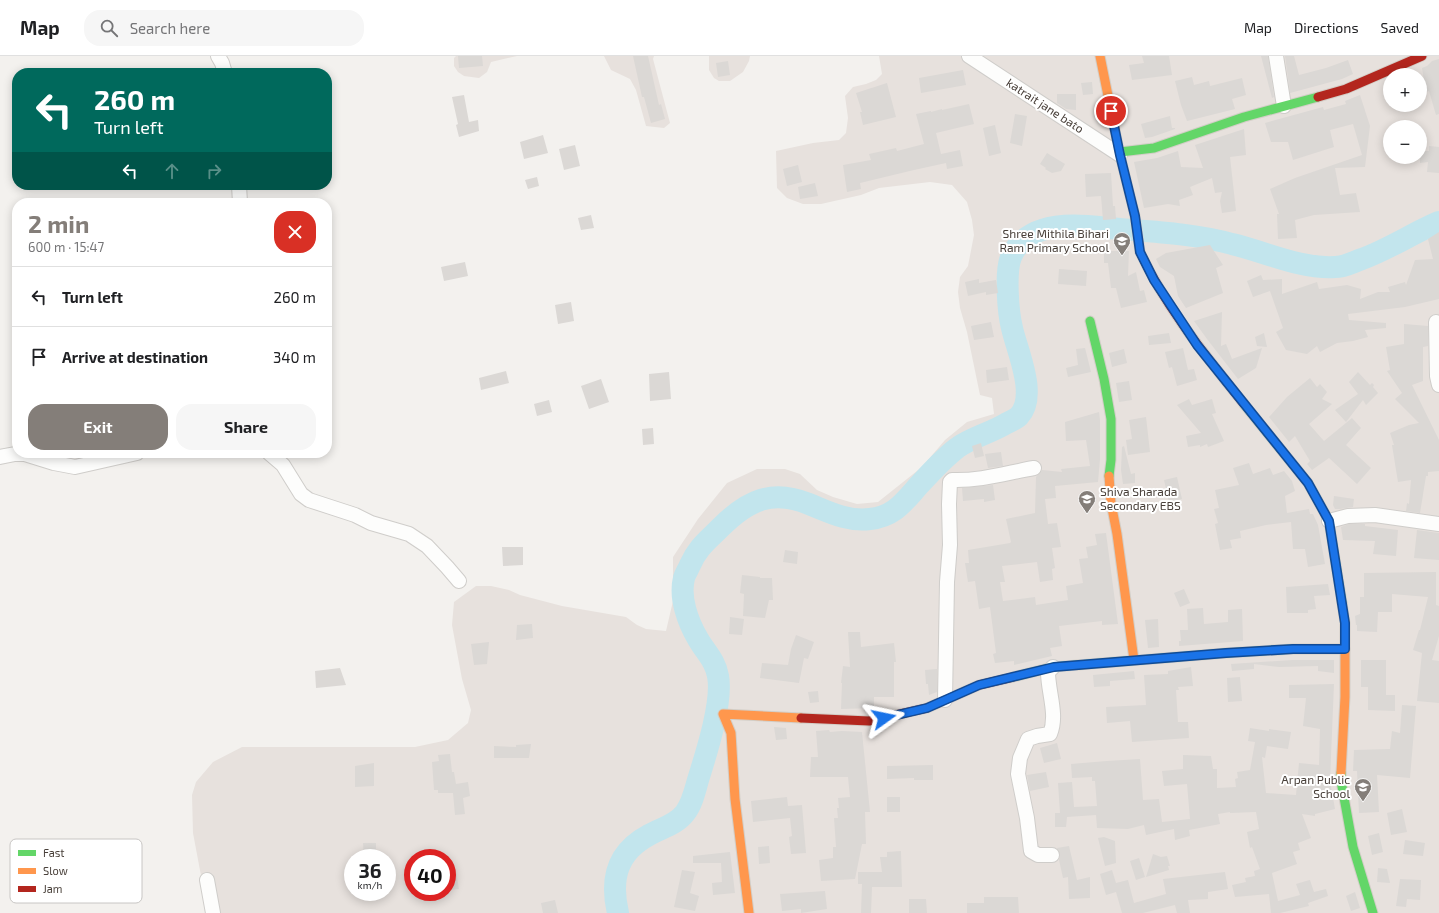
<!DOCTYPE html>
<html lang="en">
<head>
<meta charset="utf-8">
<style>
  body { margin:0; font-family:"Exo 2",sans-serif; background:#f6f6f6; color:#202124; height:100vh; display:flex; flex-direction:column; font-size:15px; white-space:nowrap }
  * { box-sizing:border-box; margin:0 }
  p { font-size:13px; color:#757577 }
  .icon { flex:none; width:22px; height:22px; fill:none; stroke:currentColor; stroke-width:2; stroke-linecap:round; stroke-linejoin:round }
  .map { position:relative; flex:1; overflow:hidden }
  .drawer { position:absolute; left:12px; top:142px; width:320px; height:260px; display:flex; flex-direction:column; background:#fff; border-radius:16px; box-shadow:0 2px 10px #0003 }
  .drawer>* { flex:none }
  .guide { position:absolute; left:12px; top:12px; width:320px; height:122px; border-radius:16px; box-shadow:0 2px 10px #0003; background:#00695c; color:#fff; overflow:hidden }
  .fabs { position:absolute; left:1383px; top:12px; display:grid; gap:8px }
  .fabs a { display:grid; place-items:center; width:44px; height:44px; border-radius:50%; background:#fff; box-shadow:0 2px 10px #0003; font-size:20px }
  .speed { position:absolute; left:344px; top:793px; display:flex; gap:8px; font-size:20px; font-weight:700; text-align:center }
  .speed>* { display:grid; place-content:center; width:52px; height:52px; border-radius:50%; background:#fff; box-shadow:0 2px 10px #0003; line-height:1 }
  .speed small { font-size:10px; font-weight:400 }
  .speed .limit { border:6px solid #d22; background:#fff; color:#111 }
  .pin { position:absolute; display:grid; place-items:center; width:34px; height:34px; color:#fff; margin:-17px; border:2px solid #fff; border-radius:50%; box-shadow:0 1px 4px #0007 }
  .me { position:absolute; width:44px; margin:-22px; rotate:78deg; stroke-linejoin:round; filter:drop-shadow(0 0 3px #0008) }
  .turn { display:flex; align-items:center; gap:14px; height:84px; padding:0 16px; font-size:18px }
  .turn .icon { width:52px; height:52px; stroke-width:2.5 }
  .turn b { display:block; font-size:28px; line-height:34px }
  .lanes { display:flex; align-items:center; height:38px; padding:0 16px; background:#0003; justify-content:center; gap:20px; direction:ltr }
  .lanes .off { opacity:.35 }
  .round { display:grid; place-items:center; flex:none; width:42px; height:42px; border-radius:16px; background:#f6f6f6 }
  .summary { display:flex; align-items:center; justify-content:space-between; height:68px; padding:0 16px }
  h1 { font-size:24px; font-weight:700; line-height:30px; color:#847e79 }
  .primary-button { display:flex; gap:8px; margin-top:auto; padding:8px 16px }
  .primary-button a { flex:1; height:46px; border-radius:16px; background:#847e79; color:#fff; font-size:16px; font-weight:700; line-height:46px; text-align:center }
  .primary-button a+a { background:#f6f6f6; color:#202124 }
  ul { padding:0; list-style:none }
  li { display:flex; align-items:center; gap:12px; height:60px; padding:0 16px; border-top:1px solid #e0e0e0 }
  li div { flex:1 }
  li b { display:block; font-size:15px }
  li em { font-style:normal }
  header { display:flex; align-items:center; gap:24px; box-sizing:border-box; height:56px; padding:0 20px; background:#fff; border-bottom:1px solid #e0e0e0 }
  header strong { font-size:19px }
  nav { display:flex; gap:22px; margin-inline-start:auto; font-size:14px }
  .search { width:280px; height:36px; background:#f6f6f6; display:flex; align-items:center; gap:10px; box-sizing:border-box; padding:0 14px; border-radius:16px; color:#757577; font-size:15px }
  .map>svg:first-child { display:block }
  .residential { fill:#e7e1dd; fill-rule:evenodd }
  .lines { fill:none; stroke-linecap:round; stroke-linejoin:round }
  .river { stroke:#c2e5ed; stroke-width:22 }
  .building { fill:#dbd8d5 }
  .street-casing { stroke:#cfcdca; stroke-width:16 }
  .fast-casing { stroke:#d3cec7; stroke-width:11 }
  .slow-casing { stroke:#d3cec7; stroke-width:11 }
  .jam-casing { stroke:#d3cec7; stroke-width:11 }
  .street { stroke:#fdfdfc; stroke-width:14 }
  .fast { stroke:#63d668; stroke-width:9 }
  .slow { stroke:#ff974d; stroke-width:9 }
  .jam { stroke:#b3261e; stroke-width:9 }
  .route-casing { stroke:#114b97; stroke-width:10 }
  .route { stroke:#1a73e8; stroke-width:7 }
  .labels { text-anchor:middle; stroke-width:4; stroke-linejoin:round; paint-order:stroke }
  .street-label { font-size:12px; fill:#49403a; stroke:#fff }
  .poi-label { font-size:12px; fill:#49403a; stroke:#fff; text-anchor:end }
  .key { fill:#fff; stroke:#c8c6c4; stroke-width:1 }
  .key-label { font-size:11px; fill:#49403a }
</style>
</head>
<body>
<header>
<strong>Map</strong>
<div class="search"><svg class="icon" aria-label="search" viewBox="0 0 24 24"><circle cx="10" cy="10" r="6"/><path d="M15 15l6 6"/></svg>Search here</div>
<nav><a>Map</a><a>Directions</a><a>Saved</a></nav>
</header>
<div class="map">
<svg width="1439" height="857" viewBox="0 0 1439 857">
  <rect width="100%" height="100%" fill="#f3f1ee"/>
  <!-- residential -->
  <path class="residential" d="M456 0H517L491 6 487 16 479 22 464 20 458 16 454 10V2Z
    M604 0H654L653 3 670 67 664 72 646 70 636 34 630 23 611 14Z
    M709 0H750L749 5 743 16 730 25H719L714 22 709 14Z
    M879 0H1439V857H208L193 777 192 739 196 726 213 706 242 691H415L448 684 468 667 471 654 462 623 452 569 454 546 476 530H491L509 534 520 539 562 550 626 561 637 569 646 573 666 575 673 545V501L698 463 727 427 757 413H785L800 418 817 434 833 441 857 448 878 446 922 411 945 384 967 366 994 358 992 342 980 339 967 276 960 252 958 236 960 221 968 210 974 179 972 164 967 146 952 129 930 126 879 132 861 139 821 148H803L787 142 777 132 776 95 813 87 839 84 846 77 848 62 845 40 853 31 866 28 876 24 882 18ZM1390 19H1420V49H1390ZM1390 71H1420V101H1390ZM353 802H387V836H353ZM413 802H447V836H413Z"/>
  <g class="lines">
    <!-- river -->
    <path class="river" d="M618 857C610 823 617 796 649 779 661 772 676 769 685 757 692 748 695 735 698 724 706 698 723 646 718 620 715 604 706 597 698 583 688 566 679 542 684 522 685 518 688 514 690 509 698 491 707 485 721 471 748 444 772 433 809 448 829 456 848 466 870 463 896 460 905 444 921 427 932 415 944 402 957 392 972 381 991 377 1007 367 1011 365 1016 363 1019 360 1038 340 1017 295 1012 272 1008 256 1005 216 1011 201 1016 188 1029 178 1042 174 1066 166 1095 171 1120 173 1157 176 1195 178 1232 188 1266 196 1300 213 1335 211 1345 211 1353 206 1362 203 1389 193 1413 177 1439 166"/>
  </g>
  <!-- building -->
  <path class="building" d="M458 0H482L483 10 459 12Z
    M633 0H648L659 49 661 48 665 63 651 67 644 41H642Z
    M1142 0H1169L1172 19 1132 24 1129 9 1144 7Z
    M1261 0H1268L1274 41 1272 42Z
    M1285 0H1294L1299 19 1326 12 1348 4 1353 18 1342 23 1290 37Z
    M1439 3V58L1436 59 1429 35 1426 36 1422 12 1427 10 1432 5Z
    M728 5 730 19 718 21 716 7Z
    M963 14 966 29 921 37 919 22Z
    M1192 21 1194 29 1209 25 1210 30 1242 22 1246 39 1232 43 1235 53 1187 65 1181 49 1175 25Z
    M1092 26 1093 38 1083 39 1081 27Z
    M887 27 896 61 863 69 860 56H862L856 37Z
    M1057 38H1076V54L1066 53 1057 47Z
    M464 39 469 66 478 64 479 75 459 81 456 69 458 68 452 41Z
    M1360 39 1370 70 1365 111 1335 112 1340 139 1356 137 1360 156 1314 159 1295 164 1297 182 1278 183 1277 158H1279L1270 133 1295 122 1362 99 1353 68 1330 74 1334 91 1293 104 1288 86H1271L1265 67 1323 51 1324 54 1346 48 1345 45Z
    M969 48 974 68 936 77 941 98 960 94 963 110 947 113 946 107 914 114 860 127 861 133 847 136 843 109 871 104 869 98 896 92 897 95 924 88 916 58 931 55V56L942 53V54Z
    M1015 58 1027 60 1022 90 1010 87Z
    M1170 60 1172 72H1175V73L1152 81 1145 82 1141 68Z
    M995 69 1001 97 989 100 983 72Z
    M1244 73 1246 99 1230 101 1236 155 1222 157 1220 145 1222 136 1215 137 1212 122 1190 131 1193 139 1179 144 1180 150 1168 148 1144 152 1134 106 1157 102 1178 95 1181 111 1203 112 1195 89Z
    M543 79 548 97 524 103 520 86Z
    M575 89 580 110 564 114 559 93Z
    M1429 90 1439 91V117L1427 116 1428 106 1420 107V95H1429Z
    M1047 97 1065 108 1061 115 1052 117 1045 113 1046 112 1040 108Z
    M798 109 802 126 787 130 783 113Z
    M1111 117 1113 150H1115L1116 163 1103 164 1101 140 1086 141 1085 118Z
    M537 121 539 130 528 133 525 124Z
    M815 127 818 140 800 143 798 131Z
    M591 159 594 172 581 174 578 162Z
    M1439 176V243L1405 251 1348 258 1349 264 1386 267V272L1365 274 1368 281 1353 285 1337 287 1320 296 1317 290 1307 298 1286 294 1276 276 1283 272 1270 235 1253 241 1247 225 1261 219 1263 224 1282 223V238L1317 226 1319 233 1347 229 1361 233 1360 243 1378 236H1390L1388 231 1405 226 1406 229 1415 204 1433 203 1428 183Z
    M1210 189 1223 209 1216 212 1223 237 1186 252 1178 240 1174 220 1160 211 1156 203 1166 197Z
    M1104 195H1129L1128 220 1136 216 1140 235 1144 234 1147 246 1121 252 1116 232H1111L1108 207H1104Z
    M465 206 468 220 444 225 441 211Z
    M1059 213 1087 215 1086 230 1058 228Z
    M979 223V227L996 224 998 237 986 239V236L968 240 965 226Z
    M571 246 574 265 558 268 555 249Z
    M1222 256 1221 290 1226 288 1232 303 1262 292 1256 312 1238 323 1207 283 1194 265Z
    M991 266 994 281 974 284 971 270Z
    M1404 268 1428 270V290L1423 291V325L1412 329 1439 384V415L1428 416V420H1426L1420 457 1406 455 1407 447 1409 448 1411 424 1398 426 1392 389H1394L1390 377 1409 369 1419 367 1395 343 1402 337 1387 315 1390 314 1386 291 1404 288Z
    M1169 277 1171 287 1149 289 1148 280Z
    M1264 277 1267 291 1257 290 1255 281Z
    M1085 292 1091 316 1068 321 1066 312 1078 309 1076 293Z
    M1183 292 1188 314 1194 313 1197 324 1177 330 1172 311 1169 312 1165 296Z
    M1124 293 1127 307 1112 311 1109 297Z
    M1007 311 1009 324 987 327 986 314Z
    M506 315 509 327 481 334 479 322Z
    M669 316 671 343 650 345 649 318Z
    M1358 316 1370 329 1372 327 1374 329 1373 331 1378 337 1366 349 1363 344 1346 366 1335 354 1358 338 1349 326Z
    M1310 322 1317 331 1320 328 1327 336 1322 343 1332 348 1309 368 1324 385 1352 362 1361 372 1346 389 1371 412 1357 428 1329 402 1312 414 1307 408 1310 405 1295 380 1289 386 1269 361 1287 341Z
    M601 323 609 346 589 353 581 330Z
    M1129 325 1132 344 1119 346 1116 327Z
    M1189 343 1192 349 1212 343 1216 357 1212 358 1224 385 1208 391 1207 388 1200 391V389L1188 391 1186 380 1201 377 1177 349Z
    M549 344 552 356 537 360 534 348Z
    M1099 356 1100 364V403L1098 426 1055 430 1056 442 1045 443 1048 468 1057 467 1061 491 1052 492 1055 512 1052 513 1053 524 1040 526 1037 506 1002 510 1005 526H1000L1003 545 1035 541 1036 549 1068 544 1066 530 1083 527 1079 503 1088 502 1086 491 1097 489 1095 478 1106 477 1118 568 1102 569V565L1059 570 1062 590 1050 592 1052 600 1014 609V605L995 607 993 598 996 597 990 551 979 553 975 525 968 526 965 507H969L968 494 1010 487 1011 486 1006 463 1035 457 1036 421 1042 414 1062 416 1061 413 1090 410 1086 384 1066 385 1065 366Z
    M1146 361 1150 396 1128 399 1126 384 1132 383 1129 364Z
    M653 372 654 388 643 389 642 373Z
    M981 387 984 400 975 402 972 390Z
    M1124 390 1131 418 1135 417V427L1123 428 1121 414 1122 391Z
    M1001 396 1003 410 988 412 985 398Z
    M1249 407 1253 418 1270 412 1273 419 1284 415 1292 425 1295 435 1285 440 1287 457 1309 453 1310 458H1313L1318 469 1325 508 1308 511 1305 493H1293L1291 466 1266 469 1240 475 1241 482 1230 484 1232 492 1220 494 1215 468 1218 467 1214 453 1219 452 1215 434 1239 429 1233 412Z
    M1177 421 1182 443 1169 446 1164 424Z
    M993 429 995 444 984 446V443L963 445 962 432Z
    M1334 440 1354 443 1353 451 1340 453H1335L1333 449Z
    M1349 468H1365V470L1398 474 1396 500 1373 498 1375 485 1343 484 1341 471Z
    M1417 474 1439 477V504L1414 502Z
    M502 491H523V509L503 510Z
    M785 494 798 496 797 508 783 506Z
    M1436 516V549L1439 550V580L1432 604 1439 605V647L1417 645 1422 597 1413 594 1419 574H1420L1428 541 1392 538V556H1378L1377 576 1357 575V569H1356L1355 560 1360 558V541H1364V517Z
    M742 519 760 521V522H772L773 544H769L765 562 743 560 744 538 740 537Z
    M1328 528 1330 539 1314 540 1316 553 1308 554V557H1287L1286 531Z
    M1184 533 1190 547 1180 551 1174 537Z
    M1203 552 1204 568 1228 566V554L1242 553 1243 585 1179 590V585H1181L1180 574H1188L1187 553Z
    M730 561 744 563 742 579 729 578Z
    M1158 563 1159 591 1148 592 1145 564Z
    M532 568 533 582 516 584 517 569Z
    M848 576H860L861 591 894 587 896 606H894V641H874V652L841 653 842 627H841L843 610 850 611Z
    M796 579 814 586 808 603 804 602 799 627 760 622 762 607 788 609 791 593Z
    M489 586 487 608 474 609 471 588Z
    M1293 604H1334V617L1318 615V610L1279 611 1254 608V613L1232 615 1231 608Z
    M1361 604H1386V639H1395V655L1368 654V631H1361Z
    M1191 611 1193 630 1178 631 1179 634H1176L1178 666H1188L1189 682 1132 686 1130 665 1107 667 1106 651 1146 649 1144 619 1168 618V615Z
    M340 612 346 629 316 632 315 615Z
    M937 613V636L929 639 928 628H926L925 614Z
    M1134 615 1135 623 1110 625V630L1094 631 1093 619Z
    M1240 621 1242 645 1228 646 1227 622Z
    M1334 628 1330 725 1335 753 1315 758V760L1302 758 1311 782 1298 787 1300 794 1293 796 1297 808 1272 817 1278 845 1300 839 1296 828 1306 825 1310 824 1314 836 1326 833 1328 840 1308 847 1309 850 1280 857H1271L1269 838 1235 841 1232 829 1246 826 1245 822 1255 820 1254 815 1260 813 1252 791 1250 792 1247 776 1259 773 1256 756 1230 757V756L1218 758 1220 768 1189 774 1190 780 1175 784 1174 773 1146 779 1144 769 1128 773 1097 772 1096 759 1067 761 1066 771H1055V757H1060L1058 727 1072 726 1074 751 1097 750 1095 725H1092V721L1072 722 1071 708 1107 705 1140 703 1143 744 1159 743 1162 766 1190 763 1187 728 1164 730 1162 715 1183 713V699L1211 700 1213 713H1217V732L1236 731 1235 723 1238 722 1237 716 1250 714 1255 686 1248 685 1250 672 1269 675V673L1291 676 1288 693 1267 690 1265 702 1262 701 1266 737 1296 739 1299 707 1319 709 1320 673 1303 670 1306 642H1289V629Z
    M818 635 819 646 810 647 808 636Z
    M1402 649 1416 650 1410 722 1377 719 1379 756 1359 757 1357 715H1353L1354 694 1390 693 1392 675 1400 677Z
    M774 671 786 672 787 683 776 684Z
    M829 674 830 676 842 675 862 676 870 756H865L866 788H862L855 823 821 825 819 804 833 802V791H836L834 762H838L837 752H839L838 742 850 741 848 721H810L811 701H818L816 675Z
    M1057 687 1061 703 1044 707 1040 692Z
    M531 688 529 702H494V690L516 691V689Z
    M450 698 452 716H454L456 728 468 726 470 740 463 742 465 758 455 759 453 737H438V734H434L432 706 439 705 438 699Z
    M374 707V730L355 731V710Z
    M933 709V724H914V722L887 723V710Z
    M1046 716 1049 731 1030 735 1027 719Z
    M787 741 788 750 802 749 806 797 791 798 789 781 792 780 790 762 753 766 751 745Z
    M887 741H900V756H887Z
    M1402 753 1407 776 1391 779 1387 757Z
    M1379 777 1383 796 1372 799 1368 780Z
    M1104 781 1115 785 1116 807 1105 810 1098 782Z
    M1405 784 1425 787 1423 800 1403 798Z
    M363 787H376V802H364Z
    M769 790 770 807 759 808 758 791Z
    M1069 790 1077 824 1090 821V842L1069 843 1068 821 1063 822 1059 804 1060 799 1057 792Z
    M901 795 902 831H872L871 857H861L862 828H858V816H882L880 801H887V796Z
    M730 796 735 837 713 839 712 827 722 826 721 807H693V800Z
    M1153 798 1161 801 1167 800 1170 810H1168L1169 814 1146 821Z
    M1139 802 1145 821 1136 824 1130 805Z
    M1378 812 1387 813 1390 827 1377 826Z
    M682 814 695 816 690 837 699 840 695 855 674 851Z
    M1112 814 1116 827 1128 824 1134 847 1166 838 1163 823 1225 816 1228 833 1208 836V843L1188 844 1190 857H1177L1175 849 1143 857H1122L1116 836 1106 839 1100 818Z
    M456 815 459 833 447 834V816Z
    M1400 823 1421 824 1420 844 1407 843 1406 851 1396 850Z
    M825 835 827 853 801 857V853L782 855 780 838Z
    M1355 836 1360 852 1351 855 1346 840Z
    M984 841H1018L1019 857H967V847H984Z
    M909 843H926L927 857H909Z
    M555 844 558 857H543L541 847Z"/>
  <g class="lines">
    <defs>
      <path id="street" d="M218 0 222 7 225 17
        M969 0 1120 99
        M1276 0 1284 50
        M239 129 240 147
        M1436 266 1437 320 1439 329
        M269 397 283 409 301 438 309 444 355 459 371 467 409 478 427 490 447 511 459 525
        M0 401 15 398H25L54 407 75 411 137 397
        M1329 465 1348 460 1375 459 1439 468
        M945 644 947 526 950 489 949 448 950 426 952 424C980 425 1006 417 1034 412
        M1052 799H1038L1031 795 1027 762 1018 718 1020 702 1028 683 1037 680 1050 678C1058 659 1048 636 1048 616L1053 611
        M207 824 213 857"/>
      <path id="fast" d="M1120 96 1154 92 1244 61 1318 41
        M1090 265 1104 323 1111 363V404L1109 420
        M1244 348 1308 427 1329 465 1342 547
        M1013 621 1053 611 1226 597 1293 593H1345
        M1341 717V725L1353 791 1373 857"/>
      <path id="slow" d="M1100 0 1120 99 1135 160 1140 196
        M1109 420 1111 447 1117 478 1134 604
        M1341 717 1345 641V567L1342 547
        M749 857 735 743 731 677 723 658 801 662"/>
      <path id="jam" d="M1318 41 1346 33 1422 0
        M1140 196C1166 252 1206 300 1244 348
        M801 662 869 665 927 652 979 629 1013 621"/>
    </defs>
    <!-- street casing -->
    <use href="#street" class="street-casing"/>
    <!-- fast casing -->
    <use href="#fast" class="fast-casing"/>
    <!-- slow casing -->
    <use href="#slow" class="slow-casing"/>
    <!-- jam casing -->
    <use href="#jam" class="jam-casing"/>
    <!-- street -->
    <use href="#street" class="street"/>
    <!-- fast -->
    <use href="#fast" class="fast"/>
    <!-- slow -->
    <use href="#slow" class="slow"/>
    <!-- jam -->
    <use href="#jam" class="jam"/>
  </g>
  <g class="lines">
    <defs>
      <path id="route" d="M884 662 927 652 979 629 1054 611 1226 597 1293 593H1345V567L1329 465 1308 427 1197 289 1154 224 1140 196 1135 160 1120 99 1111 55"/>
    </defs>
    <!-- route casing -->
    <use href="#route" class="route-casing"/>
    <!-- route -->
    <use href="#route" class="route"/>
  </g>
  <!-- icons -->
  <defs>
    <symbol id="school-pin" viewBox="-11 -11 22 30"><path d="M0 17L-7.5 6A9.5 9.5 0 1 1 7.5 6Z" fill="#847e79" stroke="#fff"/><path d="M0-5L7-2L0 1L-7-2ZM-4 1L0 2.5L4 1V4Q0 6-4 4Z" fill="#fff"/></symbol>
  </defs>
  <g fill-rule="evenodd">
    <use href="#school-pin" x="1112" y="175" width="20" height="27"/>
    <use href="#school-pin" x="1077" y="433" width="20" height="27"/>
    <use href="#school-pin" x="1353" y="721" width="20" height="27"/>
  </g>
  <g class="labels">
    <!-- street labels -->
    <g class="street-label">
      <text transform="translate(1045 50) rotate(33)" y="4">katrait jane bato</text>
    </g>
    <!-- poi labels -->
    <g class="poi-label">
      <text x="1109" y="182">Shree Mithila Bihari<tspan x="1109" dy="14">Ram Primary School</tspan></text>
      <text x="1100" y="440" text-anchor="start">Shiva Sharada<tspan x="1100" dy="14">Secondary EBS</tspan></text>
      <text x="1350" y="728">Arpan Public<tspan x="1350" dy="14">School</tspan></text>
    </g>
  </g>
  <!-- legend -->
  <rect x="10" y="783" width="132" height="64" rx="6" class="key"/>
  <rect x="18" y="794" width="18" height="6" fill="#63d668"/>
  <rect x="18" y="812" width="18" height="6" fill="#ff974d"/>
  <rect x="18" y="830" width="18" height="6" fill="#b3261e"/>
  <g class="key-label">
    <text x="43" y="801">Fast</text>
    <text x="43" y="819">Slow</text>
    <text x="43" y="837">Jam</text>
  </g>
</svg>
<div class="fabs">
<a>+</a>
<a>−</a>
</div>
<div class="speed"><div>36<small>km/h</small></div><div class="limit">40</div></div>
<div class="pin" style="left:1111px;top:55px;background:#d93025"><svg class="icon" aria-label="arrive" viewBox="0 0 24 24"><path d="M6 21V4h12l-3 4 3 4H6"/></svg></div>
<svg class="me" style="left:884px;top:662px" viewBox="-20 -20 40 40"><path d="M0-17L14 15 0 8-14 15z" fill="#1a73e8" stroke="#fff" stroke-width="4"/></svg>
<div class="guide">
<div class="turn"><svg class="icon" aria-label="left" viewBox="0 0 24 24"><path d="M17 20v-9H6M10 6l-5 5 5 5"/></svg><div><b>260 m</b>Turn left</div></div>
<div class="lanes"><svg class="icon" aria-label="left" viewBox="0 0 24 24"><path d="M17 20v-9H6M10 6l-5 5 5 5"/></svg><svg class="icon off" aria-label="ahead" viewBox="0 0 24 24"><path d="M12 20V5M6 11l6-6 6 6"/></svg><svg class="icon off" aria-label="right" viewBox="0 0 24 24"><path d="M7 20v-9h11M14 6l5 5-5 5"/></svg></div>
</div>
<section class="drawer">
<div class="summary"><div><h1>2 min</h1><p>600 m · 15:47</p></div><a class="round" style="background:#d93025;color:#fff"><svg class="icon" aria-label="close" viewBox="0 0 24 24"><path d="M6 6l12 12M18 6L6 18"/></svg></a></div>
<ul>
<li><svg class="icon" aria-label="left" viewBox="0 0 24 24"><path d="M17 20v-9H6M10 6l-5 5 5 5"/></svg><div><b>Turn left</b></div><em>260 m</em></li>
<li><svg class="icon" aria-label="arrive" viewBox="0 0 24 24"><path d="M6 21V4h12l-3 4 3 4H6"/></svg><div><b>Arrive at destination</b></div><em>340 m</em></li>
</ul>
<div class="primary-button"><a>Exit</a><a>Share</a></div>
</section>
</div>
</body>
</html>
